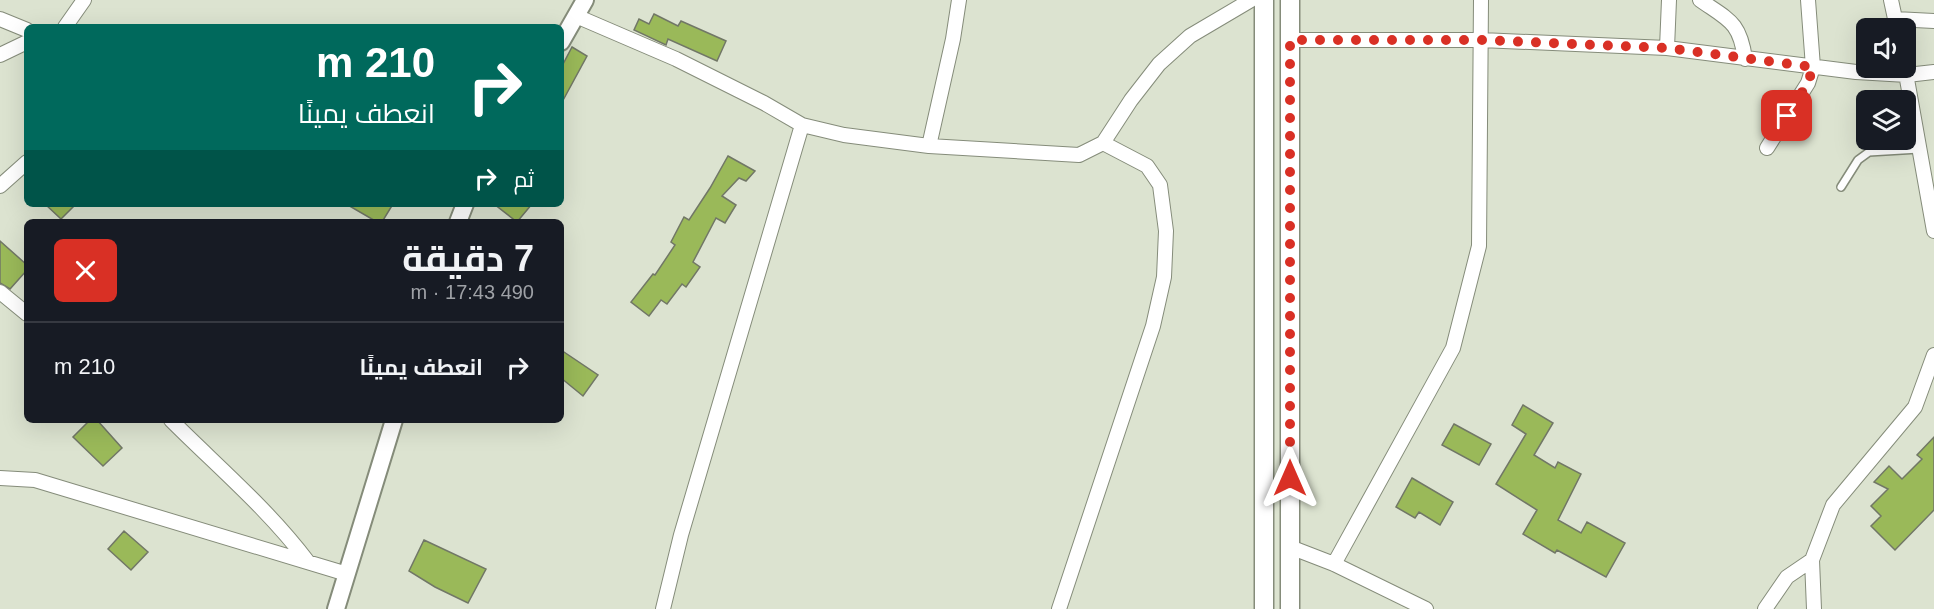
<!DOCTYPE html>
<html lang="ar">
<head>
<meta charset="utf-8">
<style>
  body { margin:0; font-family:Helvetica,Cairo,sans-serif; background:#20242c; color:#f1f3f6; direction:rtl; height:100vh; display:flex; flex-direction:column; font-size:22px; white-space:nowrap }
  * { box-sizing:border-box; margin:0 }
  p { font-size:20px; color:#9ea1a6 }
  .icon { flex:none; width:33px; height:33px; fill:none; stroke:currentColor; stroke-width:2; stroke-linecap:round; stroke-linejoin:round }
  .map { position:relative; flex:1; overflow:hidden; direction:ltr }
  .side { position:absolute; left:24px; top:219px; width:540px; height:204px; display:flex; flex-direction:column; background:#171b24; border-radius:9px; box-shadow:0 6px 24px #0002; direction:rtl }
  .side>* { flex:none }
  .guide { position:absolute; left:24px; top:24px; width:540px; height:183px; border-radius:9px; box-shadow:0 6px 24px #0002; direction:rtl; background:#00695c; color:#fff; overflow:hidden }
  .fabs { position:absolute; left:1856px; top:18px; display:grid; gap:12px }
  .fabs a { display:grid; place-items:center; width:60px; height:60px; border-radius:9px; background:#171b24; box-shadow:0 6px 24px #0002; font-size:30px }
  .pin { position:absolute; display:grid; place-items:center; width:51px; height:51px; color:#fff; margin:-26px; border-radius:12px; box-shadow:0 3px 9px #0006 }
  .me { position:absolute; width:66px; margin:-33px; rotate:0deg; stroke-linejoin:round; filter:drop-shadow(0 0 4px #0008) }
  .turn { display:flex; align-items:center; gap:21px; height:126px; padding:0 30px; font-size:27px }
  .turn .icon { width:78px; height:78px; stroke-width:2.5 }
  .turn b { display:block; font-size:42px; line-height:51px }
  .then { display:flex; align-items:center; height:57px; padding:0 30px; background:#0003; gap:12px; font-size:22px }
  .round { display:grid; place-items:center; flex:none; width:63px; height:63px; border-radius:9px; background:#20242c }
  .overview { display:flex; align-items:center; justify-content:space-between; height:102px; padding:0 30px }
  h1 { font-size:36px; font-weight:700; line-height:45px }
  ul { padding:0; list-style:none }
  li { display:flex; align-items:center; gap:18px; height:90px; padding:0 30px; border-top:2px solid #363941 }
  li div { flex:1 }
  li b { display:block; font-size:22px }
  li em { font-style:normal }
  .map>svg:first-child { display:block }
  .building { fill:#9ab959; stroke:#717766; stroke-width:1.5 }
  .lines { fill:none; stroke-linecap:round; stroke-linejoin:round }
  .service-casing { stroke:#858c7a; stroke-width:10 }
  .minor-casing { stroke:#858c7a; stroke-width:16 }
  .tertiary-casing { stroke:#858c7a; stroke-width:20 }
  .secondary-casing { stroke:#858c7a; stroke-width:21 }
  .service { stroke:#fff; stroke-width:7 }
  .minor { stroke:#fff; stroke-width:14 }
  .tertiary { stroke:#fff; stroke-width:16 }
  .secondary { stroke:#fff; stroke-width:18 }
  .route { stroke:#d93025; stroke-width:10; stroke-dasharray:0 18 }
</style>
</head>
<body>
<div class="map">
<svg width="1934" height="609" viewBox="0 0 1934 609">
  <rect width="100%" height="100%" fill="#dce3d0"/>
  <!-- building -->
  <path class="building" d="M654 14 678 26 681 21 726 41 717 61 668 39 666 45 634 30 639 19 649 24Z
    M572 47 587 56 561 104V68Z
    M728 156 755 171 746 181 739 178 722 196 736 205 725 223 716 218 693 262 700 267 686 287 682 284 667 304 661 300 649 316 631 302 653 274 655 275 675 245 671 242 684 217 689 220 710 188Z
    M45 204H76L61 219Z
    M346 204H393L382 222H377Z
    M494 204H532L517 222Z
    M0 241 27 265V270L10 289 0 283Z
    M561 350 598 375 583 396 561 378Z
    M1523 405 1553 423 1534 455 1555 468 1558 462 1581 474 1558 520 1581 533 1587 522 1625 543 1606 577 1557 550 1555 553 1523 534 1537 510 1496 484 1526 434 1512 425Z
    M90 420H97L122 448 103 466 73 437Z
    M1454 424 1491 444 1479 465 1442 445Z
    M1934 437V510L1895 550 1871 526 1881 516 1871 506 1888 489 1874 482 1889 466 1902 479 1922 459 1917 455Z
    M1412 478 1453 502 1440 525 1419 512 1415 518 1396 507Z
    M124 531 148 552 131 570 108 549Z
    M424 540 486 569 468 603 435 587 409 571Z"/>
  <g class="lines">
    <defs>
      <path id="service" d="M1841 187 1858 160 1869 152 1919 149"/>
      <path id="minor" d="M1700 0C1729 20 1740 22 1745 59
        M1891 0 1897 28
        M576 16 676 59 764 103 802 125 844 135 929 146 1079 155 1103 143 1131 100 1159 64 1190 36 1251 0
        M0 19 27 30
        M1895 19 1934 21
        M65 27 84 0
        M1290 40H1481L1667 48 1856 72 1907 75 1934 72
        M1667 48 1669 0
        M0 55 27 42
        M1905 68 1934 231
        M929 146 953 39 959 0
        M1767 148 1808 83 1813 67 1808 0
        M0 186 27 162
        M0 292 27 314
        M171 420C218 467 268 509 308 562
        M0 478 35 480 347 574
        M1290 547 1334 564 1426 609
        M1334 564 1453 348 1479 246 1481 0
        M663 609 681 535 802 125
        M1059 609 1153 326 1164 277 1166 231 1160 185 1147 166 1103 143
        M1765 609 1787 577 1812 560
        M1814 609 1812 560 1833 505 1915 407 1934 355"/>
      <path id="tertiary" d="M561 42 585 0
        M458 222 465 204
        M336 609 394 420"/>
      <path id="secondary" d="M1264 0V609
        M1290 609V0"/>
    </defs>
    <!-- service casing -->
    <use href="#service" class="service-casing"/>
    <!-- minor casing -->
    <use href="#minor" class="minor-casing"/>
    <!-- tertiary casing -->
    <use href="#tertiary" class="tertiary-casing"/>
    <!-- secondary casing -->
    <use href="#secondary" class="secondary-casing"/>
    <!-- service -->
    <use href="#service" class="service"/>
    <!-- minor -->
    <use href="#minor" class="minor"/>
    <!-- tertiary -->
    <use href="#tertiary" class="tertiary"/>
    <!-- secondary -->
    <use href="#secondary" class="secondary"/>
  </g>
  <g class="lines">
    <!-- route -->
    <path class="route" d="M1290 478V40H1481L1667 48 1813 67 1808 83 1787 116"/>
  </g>
</svg>
<div class="fabs">
<a><svg class="icon" aria-label="sound" viewBox="0 0 24 24"><path d="M4 9h4l5-4v14l-5-4H4zM17 9q2 3 0 6"/></svg></a>
<a><svg class="icon" aria-label="layers" viewBox="0 0 24 24"><path d="M12 4l9 5-9 5-9-5zM3 14l9 5 9-5"/></svg></a>
</div>
<div class="pin" style="left:1787px;top:116px;background:#d93025"><svg class="icon" aria-label="arrive" viewBox="0 0 24 24"><path d="M6 21V4h12l-3 4 3 4H6"/></svg></div>
<svg class="me" style="left:1290px;top:478px" viewBox="-20 -20 40 40"><path d="M0-17L14 15 0 8-14 15z" fill="#d93025" stroke="#fff" stroke-width="4"/></svg>
<div class="guide">
<div class="turn"><svg class="icon" aria-label="right" viewBox="0 0 24 24"><path d="M7 20v-9h11M14 6l5 5-5 5"/></svg><div><b>210 m</b>انعطف يمينًا</div></div>
<div class="then">ثم<svg class="icon" aria-label="right" viewBox="0 0 24 24"><path d="M7 20v-9h11M14 6l5 5-5 5"/></svg></div>
</div>
<section class="side">
<div class="overview"><div><h1>7 دقيقة</h1><p>490 m · 17:43</p></div><a class="round" style="background:#d93025;color:#fff"><svg class="icon" aria-label="close" viewBox="0 0 24 24"><path d="M6 6l12 12M18 6L6 18"/></svg></a></div>
<ul>
<li><svg class="icon" aria-label="right" viewBox="0 0 24 24"><path d="M7 20v-9h11M14 6l5 5-5 5"/></svg><div><b>انعطف يمينًا</b></div><em>210 m</em></li>
</ul>
</section>
</div>
</body>
</html>
